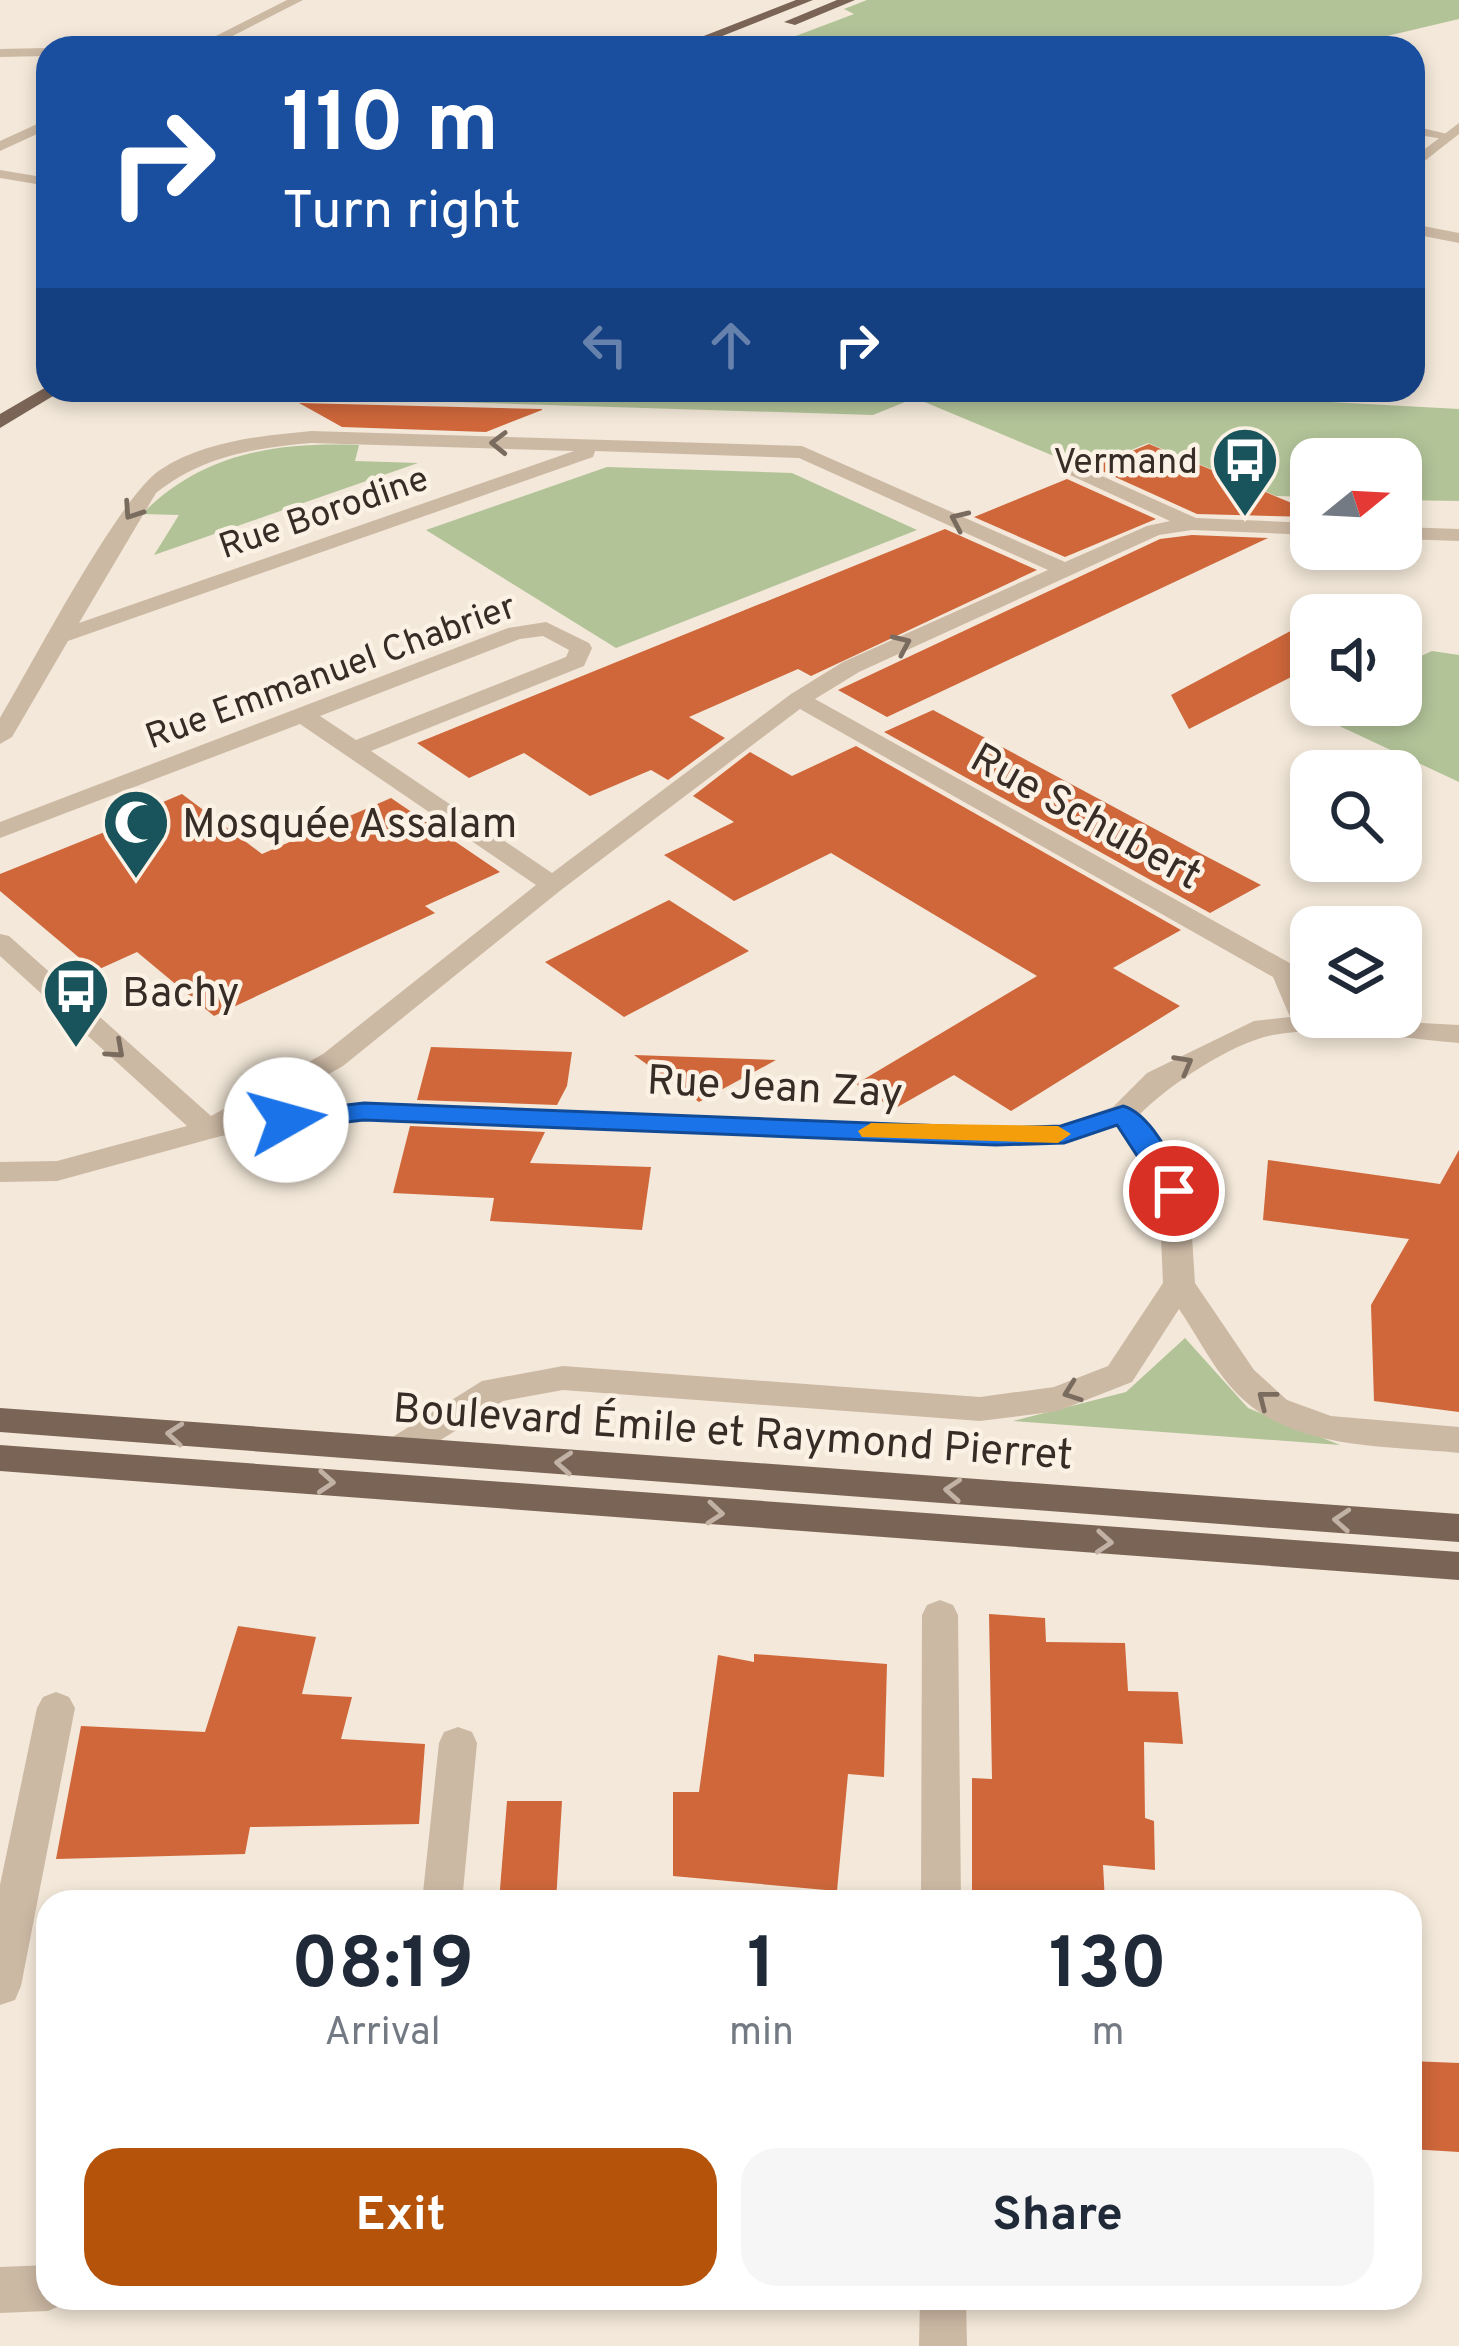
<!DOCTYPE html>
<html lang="en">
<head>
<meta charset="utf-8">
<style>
  body { margin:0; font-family:Overpass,sans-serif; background:#f6f6f7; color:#1f2937; height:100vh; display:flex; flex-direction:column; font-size:45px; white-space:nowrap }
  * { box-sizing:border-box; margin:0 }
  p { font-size:39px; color:#747a83 }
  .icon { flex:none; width:66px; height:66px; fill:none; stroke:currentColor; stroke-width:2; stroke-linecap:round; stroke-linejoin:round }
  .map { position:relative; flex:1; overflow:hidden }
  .panel { position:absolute; left:36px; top:1890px; width:1386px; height:420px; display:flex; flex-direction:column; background:#fff; border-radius:36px; box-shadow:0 6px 18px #0003 }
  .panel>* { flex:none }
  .guide { position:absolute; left:36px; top:36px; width:1389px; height:366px; border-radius:36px; box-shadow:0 6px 18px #0003; background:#1a4fa0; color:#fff; overflow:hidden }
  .needle { width:78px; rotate:72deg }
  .buttons { position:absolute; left:1290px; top:438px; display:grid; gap:24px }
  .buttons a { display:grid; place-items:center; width:132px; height:132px; border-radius:24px; background:#fff; box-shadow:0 6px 18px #0003; font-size:60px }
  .pin { position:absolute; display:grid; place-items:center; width:102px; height:102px; color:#fff; margin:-51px; border:6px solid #fff; border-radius:50%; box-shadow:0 3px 12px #0007 }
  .me { position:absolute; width:132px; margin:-66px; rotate:83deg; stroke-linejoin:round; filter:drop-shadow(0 0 9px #0008) }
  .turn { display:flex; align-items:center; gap:42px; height:252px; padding:0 48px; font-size:54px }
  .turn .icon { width:156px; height:156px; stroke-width:2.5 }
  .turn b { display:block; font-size:84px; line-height:102px }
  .lanes { display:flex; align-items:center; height:114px; padding:0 48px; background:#0003; justify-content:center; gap:60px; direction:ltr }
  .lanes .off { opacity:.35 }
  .eta { display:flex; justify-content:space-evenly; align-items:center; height:204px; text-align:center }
  .eta b { font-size:72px; font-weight:700; line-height:84px }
  .action { display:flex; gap:24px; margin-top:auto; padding:24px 48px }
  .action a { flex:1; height:138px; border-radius:36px; background:#b45309; color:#fff; font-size:48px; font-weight:700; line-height:138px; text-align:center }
  .action a+a { background:#f6f6f7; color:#1f2937 }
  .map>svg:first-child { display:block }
  .green { fill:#b2c398 }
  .building { fill:#cf673b }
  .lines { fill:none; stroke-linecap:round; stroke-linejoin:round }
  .service { fill:#ccb9a4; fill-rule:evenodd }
  .minor { fill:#ccb9a4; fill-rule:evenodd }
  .primary { fill:#7a6456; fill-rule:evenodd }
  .oneway { stroke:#7a6b5f }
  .oneway2 { stroke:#c1b2a5 }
  .route { fill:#1a73e8; stroke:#114b97; stroke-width:3 }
  .slow { fill:#f59e0b }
  .labels { text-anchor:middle; stroke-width:9; stroke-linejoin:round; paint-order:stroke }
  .far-poi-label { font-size:36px; fill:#372c26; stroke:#fbf2e5; text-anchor:end }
  .far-street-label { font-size:36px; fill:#372c26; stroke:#fbf2e5 }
  .street-label { font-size:42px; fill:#372c26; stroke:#fbf2e5 }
  .poi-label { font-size:42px; fill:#372c26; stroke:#fbf2e5; text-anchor:start }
</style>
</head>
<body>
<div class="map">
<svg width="1459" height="2346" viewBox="0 0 1459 2346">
  <rect width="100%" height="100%" fill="#f3e8d9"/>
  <!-- green -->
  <path class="green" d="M867 0H1459V19L1336 48H764L854 14 844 9Z
    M1100 390 1111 394 1205 390 1200 395 1459 409V501L1401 500V459H1311V497L1276 496 1148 443 1085 469 915 398 873 415 96 391Z
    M359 445 355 461 418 463 154 555 179 515 142 514C202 453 276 442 359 445Z
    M607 467 792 473 917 530 616 648 426 530Z
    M1432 651 1459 655V782L1303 709 1401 705V665Z
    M1185 1338 1248 1408 1340 1445 1013 1421 1126 1392Z"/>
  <!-- building -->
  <path class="building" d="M299 403 542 409V410L486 432 342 427Z
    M1149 444 1311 511V517L1197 514 1093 467Z
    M1067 479 1156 519 1065 557 974 517Z
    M945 529 1037 570 811 676 798 669 689 717 725 738 668 780 651 770 590 796 524 753 469 778 417 743Z
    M1192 535 1268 538 887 717 838 690 1160 539Z
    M1311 620V667L1189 729 1171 695Z
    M933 710 1196 851 1261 885 1210 913 884 732Z
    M856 746 1181 930 1113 968 1180 1006 1011 1111 954 1075 894 1109 856 1084 1037 976 831 853 734 901 664 855 734 822 693 796 750 752 792 776Z
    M182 794 262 854 391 798 500 872 425 906 435 913 214 1016 137 952 95 971 0 891V874L137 819 132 815Z
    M669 900 749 951 624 1017 545 962Z
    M431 1047 572 1052 567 1086 557 1105 417 1100Z
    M634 1055 776 1060 699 1102Z
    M410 1126 545 1132 530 1163 651 1167 642 1230 490 1221 494 1198 393 1193Z
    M1459 1150V1412L1374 1401 1371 1305 1409 1239 1263 1220 1268 1160 1440 1184Z
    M989 1614 1045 1618 1046 1642 1125 1643 1128 1691 1178 1692 1183 1744 1144 1742 1145 1818 1154 1821 1155 1870 1103 1865 1105 1902H972V1778L992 1779Z
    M238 1626 316 1637 302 1694 352 1697 341 1739 425 1744 419 1824 250 1827 245 1854 56 1859 81 1726 205 1732Z
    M754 1654 887 1664 884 1777 848 1774 837 1891 673 1876V1792H699L718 1655 754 1662Z
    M507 1801H562L556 1902H499Z
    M1410 2061 1459 2063V2152L1410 2149Z"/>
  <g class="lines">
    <!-- service -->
    <path class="service" d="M1413 126 1456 136 1449 140 1413 134Z
      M0 170 48 178V186L0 178Z"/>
    <!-- minor -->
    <path class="minor" d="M287 0H303L209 48H192Z
      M48 48V56L0 57V49Z
      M48 119V129L0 151V141Z
      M1459 123V134L1413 170V158Z
      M1413 224 1459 233V243L1413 234Z
      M311 431 802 446 1065 562 1147 526 1170 521 1059 470V462L1066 460 1196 518 1311 523V535L1192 530 1159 535 859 672 815 699 1295 966 1311 1001V1017L1459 1025V1043C1400 1039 1331 1024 1273 1035 1233 1042 1167 1086 1139 1115L1169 1152 1189 1191 1195 1283 1254 1370 1287 1400 1331 1416 1459 1427V1453C1382 1445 1286 1451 1231 1387 1211 1364 1196 1334 1179 1309L1132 1382 1058 1411 980 1421 563 1390 503 1401 407 1461H383L378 1452 383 1443 482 1381 563 1366 980 1397 1054 1387 1108 1366 1163 1283 1159 1191 1117 1126 1063 1143 996 1146 364 1120 221 1136 57 1181 0 1182V1162L57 1161 187 1126 0 956V934L9 936 211 1116 323 1054 536 885 300 724 0 838V822L508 628 546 622 589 643 592 648 584 666 371 751 552 873 791 694 843 662 1048 570 799 458 595 451 593 457 68 641 12 737 0 744V718C31 666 119 497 160 470 204 441 260 436 311 431ZM311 443 574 451 79 623 156 493C202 456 254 448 311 443ZM543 636 569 650 566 657 356 740 320 716 520 639ZM800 709 1273 977 1290 1017 1254 1021 1147 1073 1113 1107 1061 1125 996 1128 364 1102 258 1115 343 1066 561 890Z
      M1401 527 1459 529V541L1401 539Z
      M940 1600 953 1605 958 1615 961 1902H921L922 1615 927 1605Z
      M56 1692 69 1697 75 1708 21 1986 15 2000 0 2005V1885L37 1708 43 1697Z
      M458 1727 472 1732 477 1743 462 1902H422L439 1743 444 1732Z
      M48 2265V2298H67L64 2304 48 2311 0 2313V2267Z
      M920 2298H966L967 2346H919Z"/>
    <!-- primary -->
    <path class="primary" d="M796 0H813L692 48H673Z
      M837 0H855L795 25 784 22Z
      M48 386V390H63L0 428V414Z
      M0 1408 1459 1514V1542L0 1432Z
      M0 1445 1459 1552V1580L0 1471Z"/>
  </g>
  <!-- one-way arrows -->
  <defs><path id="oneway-chevron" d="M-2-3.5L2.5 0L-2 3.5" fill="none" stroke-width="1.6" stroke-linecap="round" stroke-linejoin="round" transform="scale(3)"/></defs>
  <g class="oneway">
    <use href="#oneway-chevron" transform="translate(499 443) rotate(-179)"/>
    <use href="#oneway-chevron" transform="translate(132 511) rotate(124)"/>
    <use href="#oneway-chevron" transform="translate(959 520) rotate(-156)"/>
    <use href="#oneway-chevron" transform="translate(902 644) rotate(-24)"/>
    <use href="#oneway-chevron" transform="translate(116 1050) rotate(42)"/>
    <use href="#oneway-chevron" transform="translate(1184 1064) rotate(-29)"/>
    <use href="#oneway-chevron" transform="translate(1072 1392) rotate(160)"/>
    <use href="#oneway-chevron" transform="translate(1266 1399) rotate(-142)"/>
  </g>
  <g class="oneway2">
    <use href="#oneway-chevron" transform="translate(175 1434) rotate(-175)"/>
    <use href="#oneway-chevron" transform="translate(564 1463) rotate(-176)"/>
    <use href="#oneway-chevron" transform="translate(326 1482) rotate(4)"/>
    <use href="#oneway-chevron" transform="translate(953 1490) rotate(-176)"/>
    <use href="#oneway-chevron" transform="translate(715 1513) rotate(5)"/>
    <use href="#oneway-chevron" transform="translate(1342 1520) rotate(-176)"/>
    <use href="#oneway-chevron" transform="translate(1104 1542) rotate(4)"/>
  </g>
  <!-- route -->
  <path class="route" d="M364 1103 996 1128 1061 1126 1123 1106C1152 1114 1175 1165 1188 1191L1184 1197H1164L1117 1125 1064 1143 996 1145 364 1120 286 1129 273 1120 286 1112Z"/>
  <!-- slow -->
  <path class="slow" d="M871 1123 1058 1126 1071 1134 1058 1143 862 1137 858 1131Z"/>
  <!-- icons -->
  <defs>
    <symbol id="bus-pin" viewBox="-11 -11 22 30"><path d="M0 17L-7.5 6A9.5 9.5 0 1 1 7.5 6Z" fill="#19535b" stroke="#fbf2e5"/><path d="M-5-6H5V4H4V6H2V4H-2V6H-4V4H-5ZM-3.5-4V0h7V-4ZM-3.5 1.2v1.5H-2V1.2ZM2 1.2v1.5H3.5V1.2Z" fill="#fff"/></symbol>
    <symbol id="mosque-pin" viewBox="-11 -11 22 30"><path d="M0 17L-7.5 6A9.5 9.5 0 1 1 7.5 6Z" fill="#19535b" stroke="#fbf2e5"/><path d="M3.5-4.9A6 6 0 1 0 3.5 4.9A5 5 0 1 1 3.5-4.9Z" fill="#fff"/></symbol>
  </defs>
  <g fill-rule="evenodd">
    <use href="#bus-pin" x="1207" y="422" width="76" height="104"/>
    <use href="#mosque-pin" x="98" y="784" width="76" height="104"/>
    <use href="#bus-pin" x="38" y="953" width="76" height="104"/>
  </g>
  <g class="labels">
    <!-- far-poi labels -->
    <g class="far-poi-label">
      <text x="1198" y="473">Vermand</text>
    </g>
    <!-- far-street labels -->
    <g class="far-street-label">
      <text transform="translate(323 511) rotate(-19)" y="13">Rue Borodine</text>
      <text transform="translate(330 670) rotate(-20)" y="13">Rue Emmanuel Chabrier</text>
    </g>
    <!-- street labels -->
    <g class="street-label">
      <text transform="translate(1087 815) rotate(29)" y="15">Rue Schubert</text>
      <text transform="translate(775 1085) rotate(3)" y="15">Rue Jean Zay</text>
      <text transform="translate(733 1430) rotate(4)" y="15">Boulevard Émile et Raymond Pierret</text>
    </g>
    <!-- poi labels -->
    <g class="poi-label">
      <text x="182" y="837">Mosquée Assalam</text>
      <text x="122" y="1006">Bachy</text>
    </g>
  </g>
</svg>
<div class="buttons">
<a><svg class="needle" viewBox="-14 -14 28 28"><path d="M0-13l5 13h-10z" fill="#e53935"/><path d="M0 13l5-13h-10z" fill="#747a83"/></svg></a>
<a><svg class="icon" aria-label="sound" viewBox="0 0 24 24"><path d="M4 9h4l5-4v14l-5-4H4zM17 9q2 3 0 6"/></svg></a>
<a><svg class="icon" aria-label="search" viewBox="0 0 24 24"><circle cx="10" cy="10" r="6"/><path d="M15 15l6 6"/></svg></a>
<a><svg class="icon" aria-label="layers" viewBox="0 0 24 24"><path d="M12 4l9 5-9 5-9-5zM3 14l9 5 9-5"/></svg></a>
</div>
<div class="pin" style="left:1174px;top:1191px;background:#d93025"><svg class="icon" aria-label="arrive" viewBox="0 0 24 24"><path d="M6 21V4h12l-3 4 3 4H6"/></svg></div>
<svg class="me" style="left:286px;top:1120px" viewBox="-20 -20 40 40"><circle r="19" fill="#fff"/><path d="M0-13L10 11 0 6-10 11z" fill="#1a73e8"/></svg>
<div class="guide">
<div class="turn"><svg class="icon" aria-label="right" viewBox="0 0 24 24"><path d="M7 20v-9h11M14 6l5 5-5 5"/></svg><div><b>110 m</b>Turn right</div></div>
<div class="lanes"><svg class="icon off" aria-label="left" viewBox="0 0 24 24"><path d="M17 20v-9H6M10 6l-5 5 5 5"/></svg><svg class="icon off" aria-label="ahead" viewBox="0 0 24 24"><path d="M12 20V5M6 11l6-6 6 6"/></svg><svg class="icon" aria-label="right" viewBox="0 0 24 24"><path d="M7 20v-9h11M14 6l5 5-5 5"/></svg></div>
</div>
<section class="panel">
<div class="eta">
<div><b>08:19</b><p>Arrival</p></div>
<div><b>1</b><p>min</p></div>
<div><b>130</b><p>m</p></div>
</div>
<div class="action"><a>Exit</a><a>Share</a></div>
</section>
</div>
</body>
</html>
